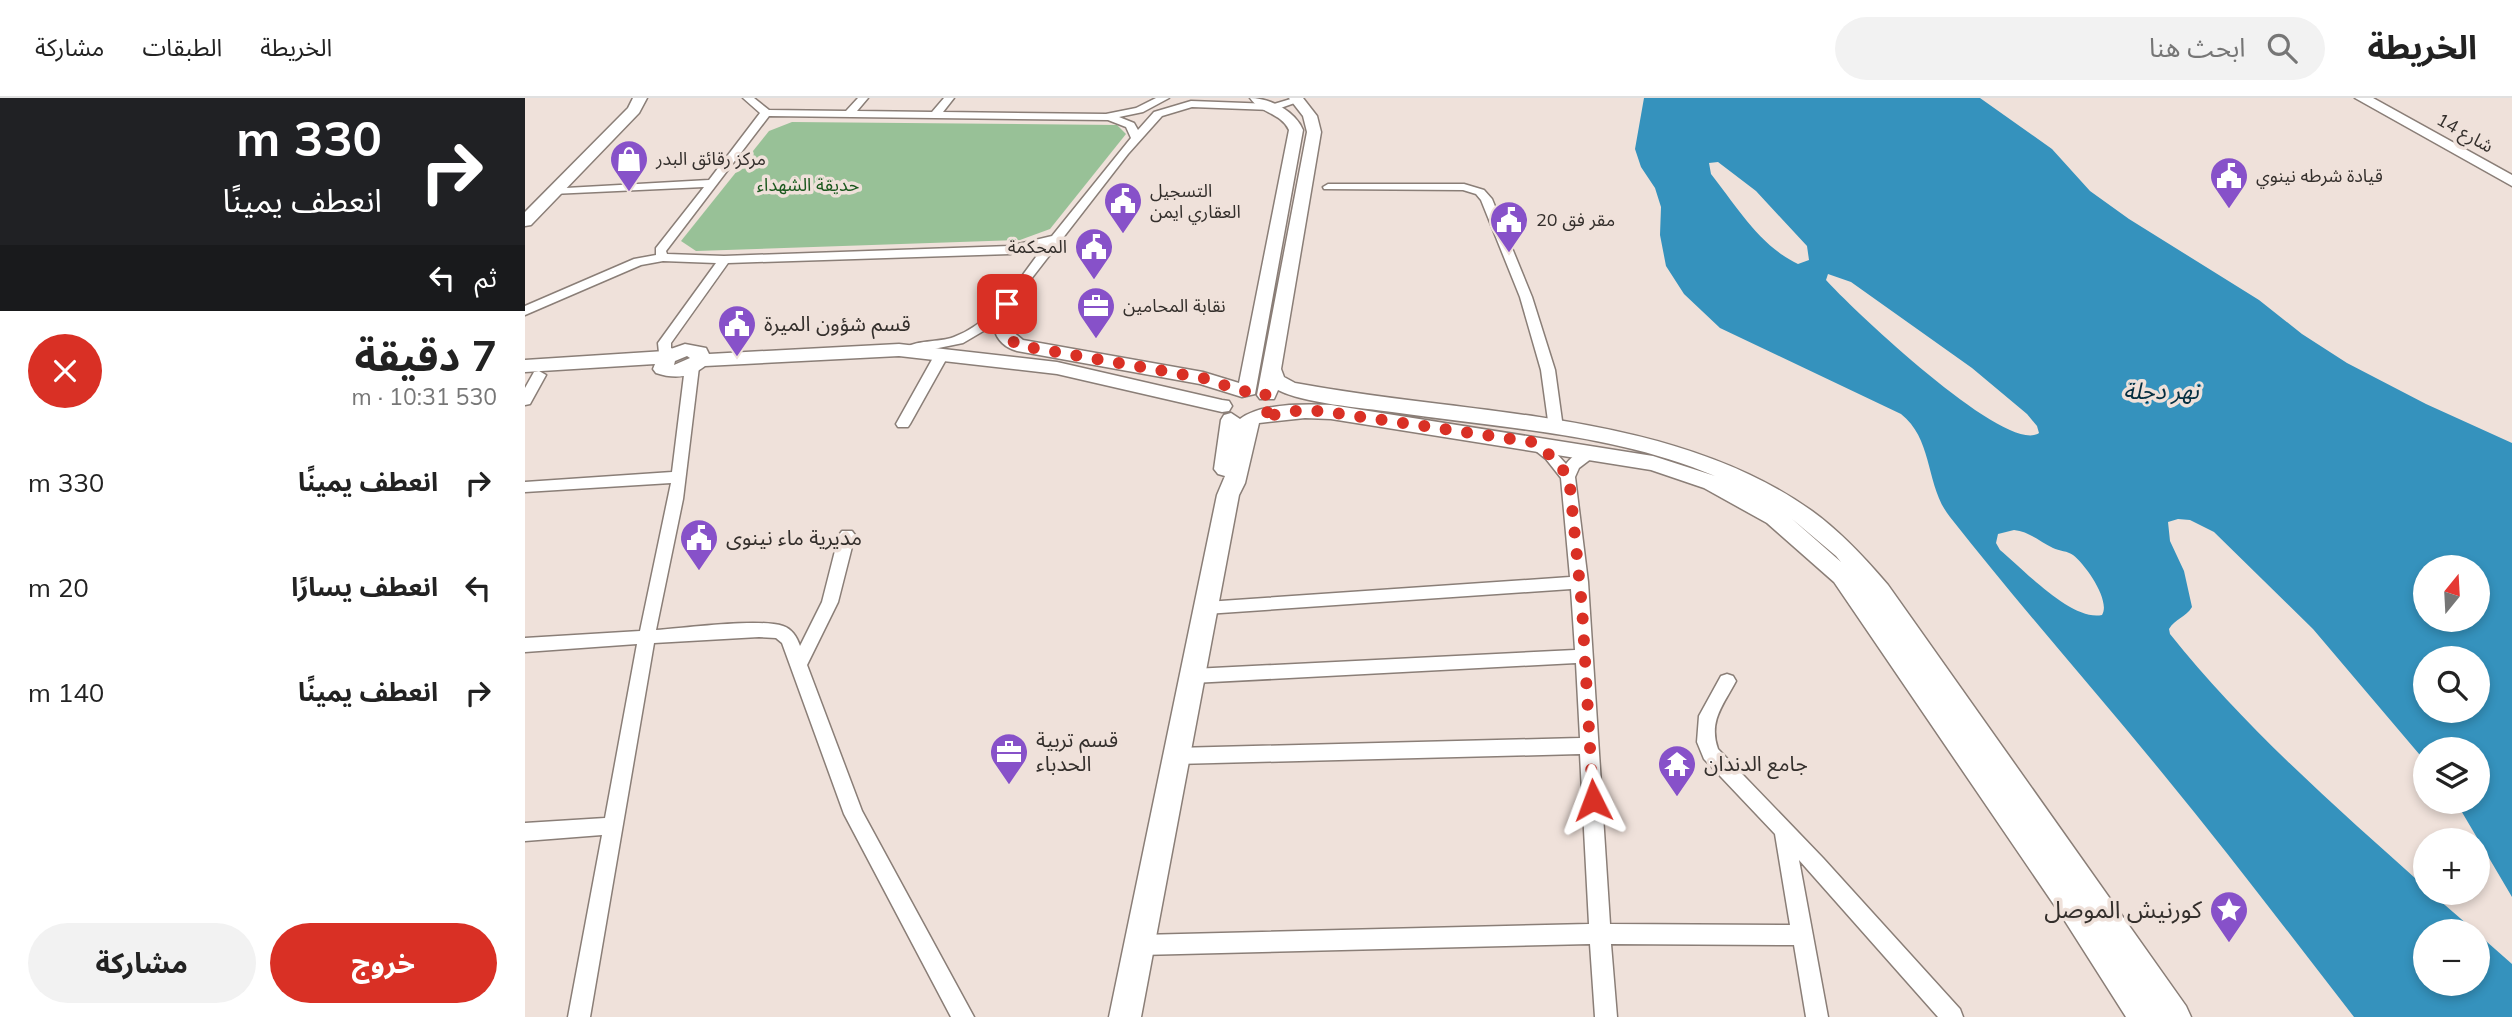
<!DOCTYPE html>
<html lang="ar">
<head>
<meta charset="utf-8">
<style>
  body { margin:0; font-family:Mulish,"Noto Sans Arabic",sans-serif; background:#f2f2f2; color:#222; direction:rtl; height:100vh; display:flex; flex-direction:column; font-size:26px; white-space:nowrap }
  * { box-sizing:border-box; margin:0 }
  p { font-size:23px; color:#767676 }
  .icon { flex:none; width:38px; height:38px; fill:none; stroke:currentColor; stroke-width:2; stroke-linecap:round; stroke-linejoin:round }
  .map { position:relative; flex:1; overflow:hidden; direction:ltr }
  .side { display:flex; flex-direction:column; background:#fff; width:525px }
  .side>* { flex:none }
  .banner { background:#202124; color:#fff; overflow:hidden }
  .needle { width:46px; rotate:18deg }
  .tools { position:absolute; left:1888px; top:457px; display:grid; gap:14px }
  .tools a { display:grid; place-items:center; width:77px; height:77px; border-radius:50%; background:#fff; box-shadow:0 4px 10px #0003; font-size:35px }
  .pin { position:absolute; display:grid; place-items:center; width:60px; height:60px; color:#fff; margin:-30px; border-radius:14px; box-shadow:0 4px 10px #0006 }
  .me { position:absolute; width:77px; margin:-38px; rotate:357deg; stroke-linejoin:round; filter:drop-shadow(0 0 5px #0008) }
  .turn { display:flex; align-items:center; gap:24px; height:147px; padding:0 28px; font-size:32px }
  .turn .icon { width:91px; height:91px; stroke-width:2.5 }
  .turn b { display:block; font-size:49px; line-height:60px }
  .then { display:flex; align-items:center; height:66px; padding:0 28px; background:#0003; gap:14px; font-size:26px }
  .round { display:grid; place-items:center; flex:none; width:74px; height:74px; border-radius:37px; background:#f2f2f2 }
  .headline { display:flex; align-items:center; justify-content:space-between; height:119px; padding:0 28px }
  h1 { font-size:42px; font-weight:700; line-height:52px }
  .button { display:flex; gap:14px; margin-top:auto; padding:14px 28px }
  .button a { flex:1; height:80px; border-radius:42px; background:#d93025; color:#fff; font-size:28px; font-weight:700; line-height:80px; text-align:center }
  .button a+a { background:#f2f2f2; color:#222 }
  ul { padding:0; list-style:none }
  li { display:flex; align-items:center; gap:21px; height:105px; padding:0 28px }
  li div { flex:1 }
  li b { display:block; font-size:26px }
  li em { font-style:normal }
  header { display:flex; align-items:center; gap:42px; box-sizing:border-box; height:98px; padding:0 35px; background:#fff; border-bottom:2px solid #e0e0e0 }
  header strong { font-size:33px }
  nav { display:flex; gap:38px; margin-inline-start:auto; font-size:24px }
  .search { width:490px; height:63px; background:#f2f2f2; display:flex; align-items:center; gap:18px; box-sizing:border-box; padding:0 24px; border-radius:38px; color:#767676; font-size:26px }
  main { display:flex; flex:1; min-height:0 }
  .map>svg:first-child { display:block }
  .green { fill:#98c197 }
  .water { fill:#3592bd; fill-rule:evenodd }
  .lines { fill:none; stroke-linecap:round; stroke-linejoin:round }
  .street-casing { stroke:#8a7e77; stroke-width:3 }
  .secondary-casing { stroke:#8a7e77; stroke-width:3 }
  .street { fill:#fff; fill-rule:evenodd }
  .secondary { fill:#fff; fill-rule:evenodd }
  .route { stroke:#d93025; stroke-width:12; stroke-dasharray:0 21.6 }
  .labels { text-anchor:middle; stroke-width:7; stroke-linejoin:round; paint-order:stroke }
  .far-street-label { font-size:18px; fill:#342f2c; stroke:#efe1da }
  .far-poi-label { font-size:18px; fill:#342f2c; stroke:#efe1da; text-anchor:start }
  .far-park-label { font-size:18px; fill:#1b581e; stroke:#efe1da }
  .poi-label { font-size:21px; fill:#342f2c; stroke:#efe1da; text-anchor:start }
  .water-label { font-size:23px; font-style:italic; fill:#042e40; stroke:#efe1da }
  .near-poi-label { font-size:24px; fill:#342f2c; stroke:#efe1da; text-anchor:end }
</style>
</head>
<body>
<header>
<strong>الخريطة</strong>
<div class="search"><svg class="icon" aria-label="search" viewBox="0 0 24 24"><circle cx="10" cy="10" r="6"/><path d="M15 15l6 6"/></svg>ابحث هنا</div>
<nav><a>الخريطة</a><a>الطبقات</a><a>مشاركة</a></nav>
</header>
<main>
<div class="map">
<svg width="1987" height="919" viewBox="0 0 1987 919">
  <rect width="100%" height="100%" fill="#efe1da"/>
  <!-- green -->
  <path class="green" d="M267 24 592 27 601 36 525 131 495 142 171 153 156 143 244 33Z"/>
  <!-- water -->
  <path class="water" d="M1119 0H1455L1527 51 1565 93 1604 121 1734 202 1777 236 1822 265 1901 306 1987 345V799L1931 704H1953V651H1900V663L1788 531 1689 434 1665 422 1653 421 1643 424 1645 443 1659 473 1667 509C1661 519 1650 521 1644 531L1645 536C1719 629 1812 710 1900 789V794L1906 795 1950 833H1900V886H1953V836L1987 866V919H1829C1766 838 1704 756 1639 677 1568 590 1494 507 1425 419 1400 388 1409 342 1376 316L1195 230 1159 196 1141 168 1135 137 1136 109 1130 90 1116 69 1110 51ZM1193 64 1231 93 1282 148 1284 162 1273 166C1235 148 1212 109 1186 76L1184 65ZM1303 176 1326 184 1447 270 1502 316 1512 328 1514 335C1482 358 1326 210 1301 182ZM1489 432C1505 434 1514 443 1528 450 1534 453 1543 453 1548 457 1561 467 1586 503 1577 517 1547 524 1497 470 1475 452L1471 445 1473 436ZM1900 469H1953V522H1900ZM1900 560H1953V612H1900Z"/>
  <g class="lines">
    <defs>
      <path id="street" d="M218 0H229L244 12 321 13 333 0H343L332 13 407 14 419 0H429L418 14 581 16 611 10 631 0H644L618 14 594 19 609 25 613 32 629 14 666 3 749 6 769 0 778 2 750 12 667 9 637 18 603 56 472 225 438 245 384 256 377 252C390 241 414 245 429 239 471 223 494 180 520 147L485 156 203 165 146 245V250L156 256 149 260 134 255 133 245 191 165 138 163 116 167 0 217V208L109 161 131 157V150L179 89 27 96 23 95V91L184 82 235 15ZM244 18 583 22 601 29 606 40 527 138 485 148 199 158 142 156 141 153Z
        M803 86H939L959 92 967 101 1007 199 1030 272 1038 330 1036 333 1031 335 1024 330 1016 272 995 199 956 102 951 96 938 92 799 91 798 89Z
        M416 254 423 258 385 326 383 329H373L371 326 409 258Z
        M167 265 174 269 158 401 131 532C161 530 233 520 258 528 267 531 272 539 275 548L297 504 314 437 317 433H327L330 437 313 504 282 567 337 713 449 919H426L319 716 257 545 251 540 234 539 129 545 65 919H43L77 737 0 743V725L80 720 112 546 0 554V540L115 533 146 385 0 394V384L147 374 160 269Z
        M14 273 21 277 5 306 0 307V290L9 274Z
        M1008 340 1031 355 1041 366C1048 357 1061 347 1073 351L1075 354 1054 370 1050 379 1063 484 1085 826 1265 827 1250 736 1179 661 1172 644 1174 618 1196 578 1202 576 1208 578 1211 583C1199 606 1183 623 1193 651L1298 760 1435 911 1438 919H1413L1274 762 1303 919H1281L1269 847 1086 846 1092 919H1070L1065 846 615 857 608 854 605 847 608 840 615 837 1064 826 1055 656 650 666 644 664 641 658 644 652 650 650 1055 640 1051 565 668 585 662 583 659 578 662 573 668 571 1050 552 1046 491 681 516 675 514 673 510 675 506 681 504 1045 479 1036 380 1021 361 1001 345 1003 342Z"/>
      <path id="secondary" d="M108 0H122L114 15 6 127 0 128V114L103 10Z
        M725 0C745 0 770 13 778 32L730 296 717 299 675 286 492 253C467 246 463 222 476 202L482 201 491 206 487 218V233L498 242 678 274 714 285 764 32C756 15 735 15 725 0Z
        M764 0H778L792 18 796 34 756 271 759 279 770 285 793 289C953 317 1150 315 1287 413 1316 434 1340 460 1363 487L1661 908 1666 919H1601L1538 820 1309 484 1242 425 1179 390 1126 372 806 321 780 320 734 325 720 385 714 397 616 919H584L692 397 700 378 693 376 689 371 696 322 699 317 706 315 715 321C736 305 779 306 806 307L1128 358 1190 378C1089 335 974 330 867 314 838 310 777 305 753 292L749 301H735L732 297 782 34 778 18ZM1266 420 1311 458 1316 464Z
        M1830 0H1848L1987 77V88Z
        M160 246 181 250 184 256 374 246 532 264 697 302 704 303 707 308 704 313 697 314 532 276 374 258 180 268C165 280 149 281 131 275L128 271 130 266 0 274V262L140 253ZM162 258 165 260 149 267 150 263Z"/>
    </defs>
    <!-- street casing -->
    <use href="#street" class="street-casing"/>
    <!-- secondary casing -->
    <use href="#secondary" class="secondary-casing"/>
    <!-- street -->
    <use href="#street" class="street"/>
    <!-- secondary -->
    <use href="#secondary" class="secondary"/>
  </g>
  <g class="lines">
    <!-- route -->
    <path class="route" d="M482 206 478 218V234L492 247 678 280 717 293 738 294 747 304 745 312 736 319 771 313H797L1007 344 1026 358 1044 379 1057 509 1068 702"/>
  </g>
  <!-- icons -->
  <defs>
    <symbol id="shop-pin" viewBox="-11 -11 22 30"><path d="M0 17L-7.5 6A9.5 9.5 0 1 1 7.5 6Z" fill="#8751c9" stroke="#efe1da"/><path d="M-5-2.5h2.3a2.7 3.5 0 0 1 5.4 0H5L5.5 6h-11ZM-1.5-2.5h3a1.5 2.3 0 0 0-3 0Z" fill="#fff"/></symbol>
    <symbol id="civic-pin" viewBox="-11 -11 22 30"><path d="M0 17L-7.5 6A9.5 9.5 0 1 1 7.5 6Z" fill="#8751c9" stroke="#efe1da"/><path d="M-.6-6.5H3V-4.5H.6V-3L4-1V1h2V6H-6V1h2V-1L-.6-3ZM-1.2 2.5V6h2.4V2.5Z" fill="#fff"/></symbol>
    <symbol id="office-pin" viewBox="-11 -11 22 30"><path d="M0 17L-7.5 6A9.5 9.5 0 1 1 7.5 6Z" fill="#8751c9" stroke="#efe1da"/><path d="M-6-3h4V-5.5h4V-3h4V5H-6ZM-1-4.5V-3h2v-1.5ZM-6 0V1H6V0Z" fill="#fff"/></symbol>
    <symbol id="temple-pin" viewBox="-11 -11 22 30"><path d="M0 17L-7.5 6A9.5 9.5 0 1 1 7.5 6Z" fill="#8751c9" stroke="#efe1da"/><path d="M0-6L5-2H3V0L6.5 2.5H4V6H1.5V3h-3V6H-4V2.5H-6.5L-3 0V-2H-5Z" fill="#fff"/></symbol>
    <symbol id="sight-pin" viewBox="-11 -11 22 30"><path d="M0 17L-7.5 6A9.5 9.5 0 1 1 7.5 6Z" fill="#8751c9" stroke="#efe1da"/><path d="M0-6L1.8-2.2L6-1.7L2.9 1.2L3.7 5.4L0 3.3L-3.7 5.4L-2.9 1.2L-6-1.7L-1.8-2.2Z" fill="#fff"/></symbol>
  </defs>
  <g fill-rule="evenodd">
    <use href="#shop-pin" x="82" y="39" width="44" height="60"/>
    <use href="#civic-pin" x="1682" y="56" width="44" height="60"/>
    <use href="#civic-pin" x="576" y="81" width="44" height="60"/>
    <use href="#civic-pin" x="962" y="100" width="44" height="60"/>
    <use href="#civic-pin" x="547" y="127" width="44" height="60"/>
    <use href="#office-pin" x="549" y="186" width="44" height="60"/>
    <use href="#civic-pin" x="190" y="204" width="44" height="60"/>
    <use href="#civic-pin" x="152" y="418" width="44" height="60"/>
    <use href="#office-pin" x="462" y="632" width="44" height="60"/>
    <use href="#temple-pin" x="1130" y="644" width="44" height="60"/>
    <use href="#sight-pin" x="1682" y="790" width="44" height="60"/>
  </g>
  <g class="labels">
    <!-- far-street labels -->
    <g class="far-street-label">
      <text transform="translate(1940 35) rotate(29)" y="6">شارع 14</text>
    </g>
    <!-- far-poi labels -->
    <g class="far-poi-label">
      <text x="131" y="67">مركز رقائق البدر</text>
      <text x="1731" y="84">قيادة شرطه نينوي</text>
      <text x="625" y="99">التسجيل<tspan x="625" dy="21">العقاري ايمن</tspan></text>
      <text x="1011" y="128">مقر فق 20</text>
      <text x="542" y="155" text-anchor="end">المحكمة</text>
      <text x="598" y="214">نقابة المحامين</text>
    </g>
    <!-- far-park labels -->
    <g class="far-park-label">
      <text x="283" y="93">حديقة الشهداء</text>
    </g>
    <!-- poi labels -->
    <g class="poi-label">
      <text x="239" y="233">قسم شؤون الميرة</text>
      <text x="201" y="447">مديرية ماء نينوى</text>
      <text x="511" y="649">قسم تربية<tspan x="511" dy="24">الحدباء</tspan></text>
      <text x="1179" y="673">جامع الدندان</text>
    </g>
    <!-- water labels -->
    <g class="water-label">
      <text x="1636" y="301">نهر دجلة</text>
    </g>
    <!-- near-poi labels -->
    <g class="near-poi-label">
      <text x="1677" y="820">كورنيش الموصل</text>
    </g>
  </g>
</svg>
<div class="tools">
<a><svg class="needle" viewBox="-14 -14 28 28"><path d="M0-13l5 13h-10z" fill="#e53935"/><path d="M0 13l5-13h-10z" fill="#767676"/></svg></a>
<a><svg class="icon" aria-label="search" viewBox="0 0 24 24"><circle cx="10" cy="10" r="6"/><path d="M15 15l6 6"/></svg></a>
<a><svg class="icon" aria-label="layers" viewBox="0 0 24 24"><path d="M12 4l9 5-9 5-9-5zM3 14l9 5 9-5"/></svg></a>
<a>+</a>
<a>−</a>
</div>
<div class="pin" style="left:482px;top:206px;background:#d93025"><svg class="icon" aria-label="arrive" viewBox="0 0 24 24"><path d="M6 21V4h12l-3 4 3 4H6"/></svg></div>
<svg class="me" style="left:1068px;top:702px" viewBox="-20 -20 40 40"><path d="M0-17L14 15 0 8-14 15z" fill="#d93025" stroke="#fff" stroke-width="4"/></svg>
</div>
<section class="side">
<div class="banner">
<div class="turn"><svg class="icon" aria-label="right" viewBox="0 0 24 24"><path d="M7 20v-9h11M14 6l5 5-5 5"/></svg><div><b>330 m</b>انعطف يمينًا</div></div>
<div class="then">ثم<svg class="icon" aria-label="left" viewBox="0 0 24 24"><path d="M17 20v-9H6M10 6l-5 5 5 5"/></svg></div>
</div>
<div class="headline"><div><h1>7 دقيقة</h1><p>530 m · 10:31</p></div><a class="round" style="background:#d93025;color:#fff"><svg class="icon" aria-label="close" viewBox="0 0 24 24"><path d="M6 6l12 12M18 6L6 18"/></svg></a></div>
<ul>
<li><svg class="icon" aria-label="right" viewBox="0 0 24 24"><path d="M7 20v-9h11M14 6l5 5-5 5"/></svg><div><b>انعطف يمينًا</b></div><em>330 m</em></li>
<li><svg class="icon" aria-label="left" viewBox="0 0 24 24"><path d="M17 20v-9H6M10 6l-5 5 5 5"/></svg><div><b>انعطف يسارًا</b></div><em>20 m</em></li>
<li><svg class="icon" aria-label="right" viewBox="0 0 24 24"><path d="M7 20v-9h11M14 6l5 5-5 5"/></svg><div><b>انعطف يمينًا</b></div><em>140 m</em></li>
</ul>
<div class="button"><a>خروج</a><a>مشاركة</a></div>
</section>
</main>
</body>
</html>
